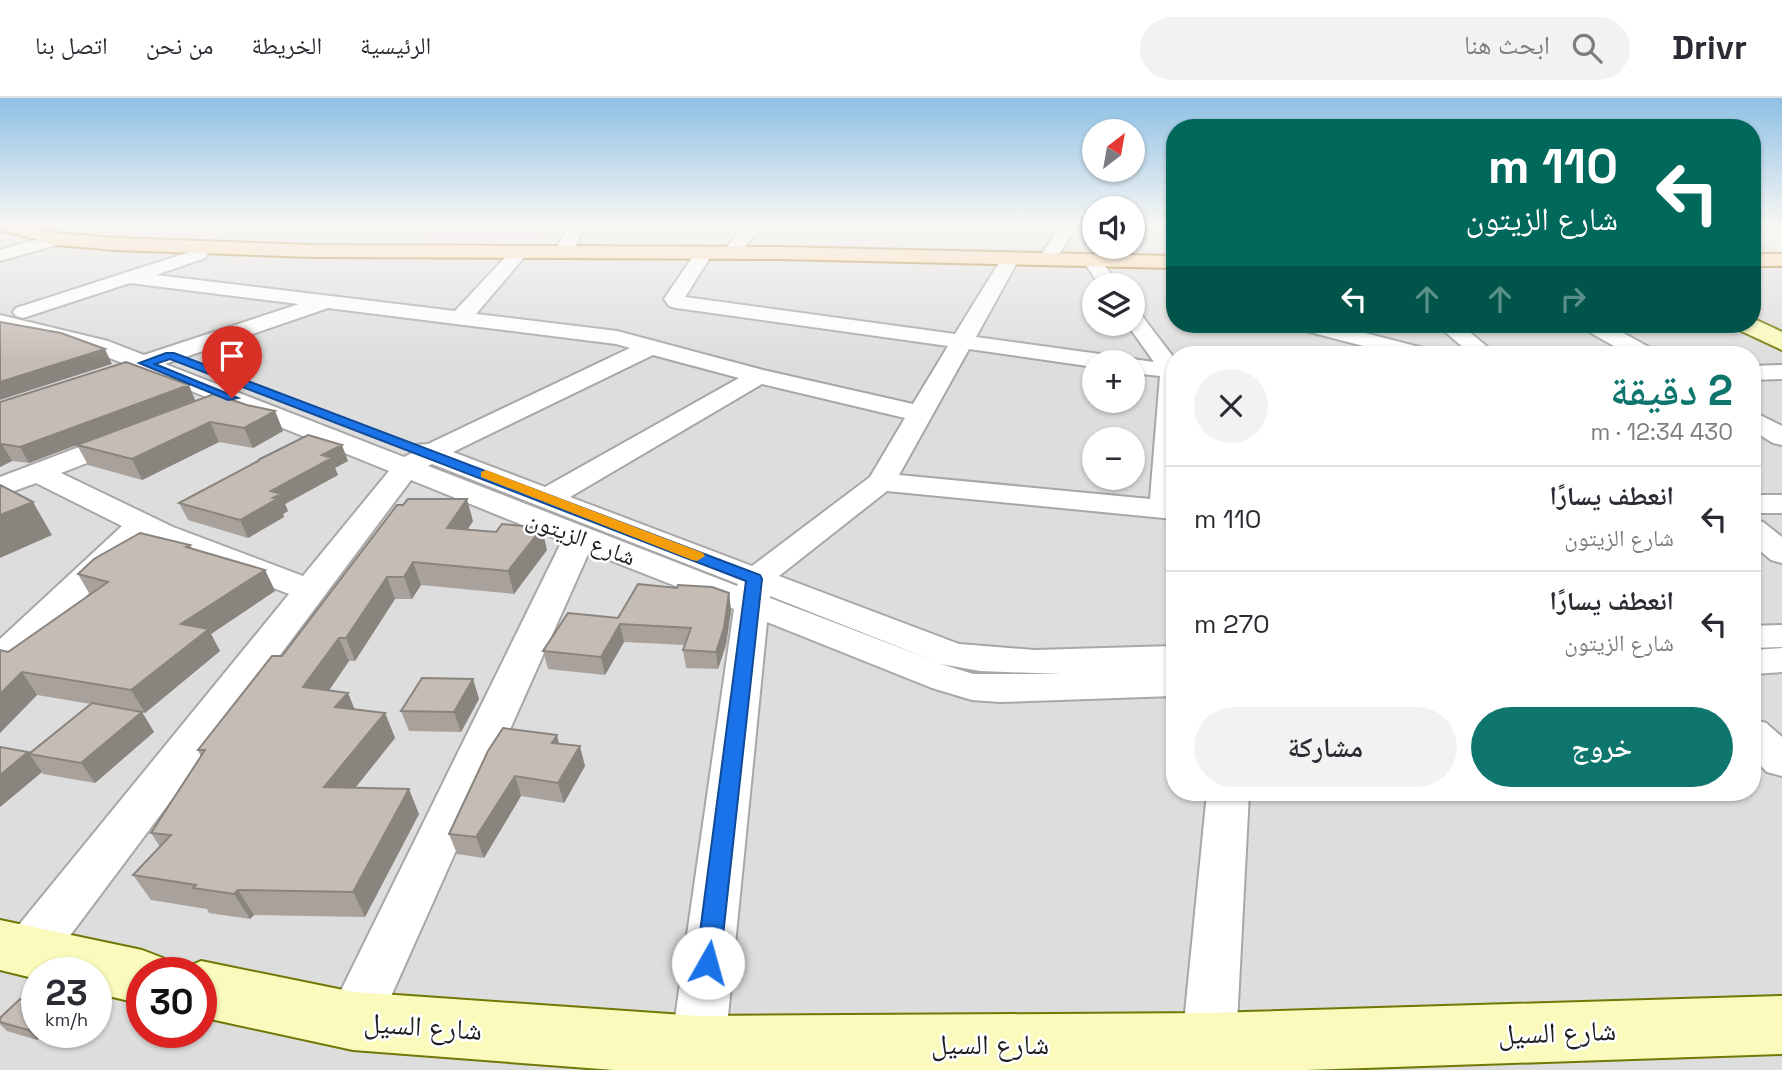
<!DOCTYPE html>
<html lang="ar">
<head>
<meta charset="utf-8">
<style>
  body { margin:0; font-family:"Space Grotesk","Noto Naskh Arabic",sans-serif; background:#f2f2f3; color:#2b2b33; direction:rtl; height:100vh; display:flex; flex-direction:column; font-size:26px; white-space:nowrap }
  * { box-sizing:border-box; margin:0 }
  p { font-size:23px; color:#7c7c81 }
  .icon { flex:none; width:38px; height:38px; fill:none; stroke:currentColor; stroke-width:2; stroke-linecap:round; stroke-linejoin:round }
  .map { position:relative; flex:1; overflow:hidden; direction:ltr }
  .details { position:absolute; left:1166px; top:248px; width:595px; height:455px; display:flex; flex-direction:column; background:#fff; border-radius:28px; box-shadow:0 2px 5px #0004; direction:rtl }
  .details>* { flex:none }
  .guide { position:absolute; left:1166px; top:21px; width:595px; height:214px; border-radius:28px; box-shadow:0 2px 5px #0004; direction:rtl; background:#00695c; color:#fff; overflow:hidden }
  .needle { width:46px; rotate:31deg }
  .fabs { position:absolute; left:1082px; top:21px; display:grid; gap:14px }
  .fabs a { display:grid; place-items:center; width:63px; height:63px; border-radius:50%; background:#fff; box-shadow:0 2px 5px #0004; font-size:35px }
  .speed { position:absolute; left:21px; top:859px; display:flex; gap:14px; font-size:35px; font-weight:700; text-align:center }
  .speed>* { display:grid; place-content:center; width:91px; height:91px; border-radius:50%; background:#fff; box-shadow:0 2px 5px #0004; line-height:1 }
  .speed small { font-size:18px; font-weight:400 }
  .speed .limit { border:10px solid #d22; background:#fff; color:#111 }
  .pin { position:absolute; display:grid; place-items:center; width:60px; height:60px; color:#fff; margin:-72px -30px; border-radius:50% 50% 50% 0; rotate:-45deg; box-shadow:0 0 7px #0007 }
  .pin .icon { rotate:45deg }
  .me { position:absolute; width:77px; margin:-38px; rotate:7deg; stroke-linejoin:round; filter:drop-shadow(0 0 5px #0008) }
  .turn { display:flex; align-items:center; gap:24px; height:147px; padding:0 28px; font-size:32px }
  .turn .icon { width:91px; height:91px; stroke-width:2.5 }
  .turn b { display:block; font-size:49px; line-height:60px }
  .lanes { display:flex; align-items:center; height:66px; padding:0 28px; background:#0003; justify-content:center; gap:35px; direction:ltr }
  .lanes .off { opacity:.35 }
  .round { display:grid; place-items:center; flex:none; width:74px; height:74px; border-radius:37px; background:#f2f2f3 }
  .head { display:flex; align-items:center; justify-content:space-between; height:119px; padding:0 28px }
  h1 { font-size:42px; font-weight:600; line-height:52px; color:#0f766e }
  .cta { display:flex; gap:14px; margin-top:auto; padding:14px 28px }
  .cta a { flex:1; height:80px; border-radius:42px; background:#0f766e; color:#fff; font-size:28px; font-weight:600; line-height:80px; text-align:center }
  .cta a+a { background:#f2f2f3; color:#2b2b33 }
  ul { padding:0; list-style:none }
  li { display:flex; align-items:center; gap:21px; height:105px; padding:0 28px; border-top:2px solid #e1e1e2 }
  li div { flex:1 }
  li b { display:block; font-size:26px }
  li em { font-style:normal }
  header { display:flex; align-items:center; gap:42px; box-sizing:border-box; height:98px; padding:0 35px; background:#fff; border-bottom:2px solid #e1e1e2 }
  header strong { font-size:33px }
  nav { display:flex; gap:38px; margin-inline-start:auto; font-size:24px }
  .search { width:490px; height:63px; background:#f2f2f3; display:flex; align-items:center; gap:18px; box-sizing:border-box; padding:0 24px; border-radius:38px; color:#7c7c81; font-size:26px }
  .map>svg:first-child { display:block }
  .residential { fill:#dedddd; fill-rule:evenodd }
  .industrial { fill:#e9d8e7 }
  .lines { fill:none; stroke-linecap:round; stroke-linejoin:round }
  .street-casing { stroke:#a7a7a7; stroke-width:4 }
  .secondary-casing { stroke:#707905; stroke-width:4 }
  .primary-casing { stroke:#9b6200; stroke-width:4 }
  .street { fill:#fff; fill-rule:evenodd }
  .secondary { fill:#f9fabb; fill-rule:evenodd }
  .primary { fill:#fcd19f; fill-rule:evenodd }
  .wall { fill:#a9a29c }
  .shaded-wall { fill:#8a847f }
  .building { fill:#c5bcb5; stroke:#8a847f; stroke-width:2 }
  .route { fill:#1a73e8; stroke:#114b97; stroke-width:2 }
  .slow { fill:#f59e0b }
  .labels { text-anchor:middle; stroke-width:5; stroke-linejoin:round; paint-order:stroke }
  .street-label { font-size:24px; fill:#202020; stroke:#fff }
  .near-street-label { font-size:28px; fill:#202020; stroke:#fff }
</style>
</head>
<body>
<header>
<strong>Drivr</strong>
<div class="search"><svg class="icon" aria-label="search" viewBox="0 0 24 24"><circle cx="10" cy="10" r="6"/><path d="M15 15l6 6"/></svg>ابحث هنا</div>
<nav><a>الرئيسية</a><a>الخريطة</a><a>من نحن</a><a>اتصل بنا</a></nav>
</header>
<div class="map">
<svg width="1782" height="972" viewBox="0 0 1782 972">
  <rect width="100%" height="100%" fill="#f0ede6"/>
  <!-- residential -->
  <path class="residential" d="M0 127H1094V149H1132V127H1174V226H1752V138L1782 154V972H0ZM1094 187H1132V226H1094ZM1174 257H1752V695H1174ZM1094 264H1132V303H1094ZM1094 341H1132V380H1094ZM37 875H96V934H37ZM142 875H201V934H142Z"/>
  <!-- industrial -->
  <path class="industrial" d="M435 132 545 137 538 150 411 149Z"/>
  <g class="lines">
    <defs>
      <path id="street" d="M568 127H585L573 154 564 159 555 154Z
        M745 127H762L738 158H726L723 154Z
        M1061 127H1078L1054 164H1042L1039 160Z
        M57 136 66 141 63 145 0 163V152Z
        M199 151 205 152 208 156 205 160 156 177 455 213 511 153 517 152 526 157 476 216 617 233 763 272 913 306 948 248 676 210 669 208 664 201 696 154 702 153 711 158 685 199 955 236 1005 155H1017L1020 159 976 239 1107 257 1115 259 1119 264H1094V269L969 251 899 377 1150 401 1160 278 1132 275V264H1123L1132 261 1154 264 1127 226H1132V212L1139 214 1174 260V421L887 393 779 478 959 546 1035 552 1174 548V572L1134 574 1174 572V598L1000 604 972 602 932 590 767 524 725 948 717 967C702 972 694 972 679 967L671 948 734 511 589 454 372 941 353 948 334 941 326 923 562 443 411 382 45 871 27 877 9 871 2 855 9 839 289 496 145 440 13 570 0 574V541L122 428 36 385 0 398V379L116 335 125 333 134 335 138 341 134 347 61 375 173 429 303 478 389 373 142 273H127L125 266 92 253 0 229V217L108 243 144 257 299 206 130 185 23 220 16 218 13 214 16 210ZM328 210 616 246 630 250 428 346 414 347 412 355 404 359 165 266ZM653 257 739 280 545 389 453 354ZM762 286 905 320 870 379 752 468 570 399ZM432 366 738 486 737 488 428 368ZM770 498 932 562 770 500ZM941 566 980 573 1062 576H973Z
        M1091 156 1097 158 1120 187H1100L1082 162Z
        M1295 226H1330L1431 252 1434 257H1398L1298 231Z
        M1436 226H1460L1497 257H1472Z
        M1581 226H1607L1654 252 1657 257H1630L1584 231Z
        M1782 267V281L1752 282V268Z
        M1752 313 1782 328V347L1773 345 1752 332Z
        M1752 397H1782V415H1752Z
        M1752 422 1763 424 1782 439V465L1771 462 1752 446Z
        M1782 527V549L1752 550V528Z
        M1782 550V574L1752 576V552Z
        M1752 621 1766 625 1782 639V678L1767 674 1752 659Z
        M1207 695H1249L1236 945 1228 963 1209 971 1190 963 1182 945Z"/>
      <path id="secondary" d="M1752 220 1782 234V252L1737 231 1734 226H1752Z
        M0 822 142 852 163 860 170 875H142V906L96 895V875H37V881L0 872Z
        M201 863 353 894 698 918 1209 915 1782 898V956L1306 972H614L353 952 201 919V875H178L180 872Z"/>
      <path id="primary" d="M0 127H27L57 135 115 140 313 147 779 149 1174 158V170L779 161 313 159 115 152 57 147 0 132Z
        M1752 156H1782V168H1752Z"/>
    </defs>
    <!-- street casing -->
    <use href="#street" class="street-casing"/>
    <!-- secondary casing -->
    <use href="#secondary" class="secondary-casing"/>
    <!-- primary casing -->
    <use href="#primary" class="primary-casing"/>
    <!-- street -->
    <use href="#street" class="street"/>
    <!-- secondary -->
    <use href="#secondary" class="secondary"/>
    <!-- primary -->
    <use href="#primary" class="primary"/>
  </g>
  <!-- wall -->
  <path class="wall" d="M195 302 247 307 275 313 283 333 253 350 219 344 142 382 88 367 77 347 29 365 12 363 0 369V304Z
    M258 362 348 363 335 370 338 377 285 406 288 413 283 416 284 419 248 440 188 422 179 405 258 363Z
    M397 407 473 423 468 431 547 452 514 496 421 487 412 501H395L355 563H349L329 592 355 612 385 615 395 640 355 690 419 716 365 819 254 817 250 821 209 815 207 811 151 802 133 777 160 749 151 735 201 659 198 652 282 558Z
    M190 447 192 450 265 472 275 493 211 536 220 553 145 615 140 614H142L154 634 95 685 43 676 42 674 0 709 29 655 91 606 37 597 0 635V552L8 554 90 497 78 476Z
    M729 495 731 513 726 547 718 571 686 570 683 552 685 547 624 544 605 577 548 571 543 553 618 520Z
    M473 581 479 601 461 634 409 633 401 613Z
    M559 646 585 668 564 705 521 698 484 760 457 756 449 736 488 653Z
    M0 920 37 934H45L37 942 7 933 0 926Z"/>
  <!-- shaded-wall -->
  <path class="shaded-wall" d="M105 251 112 266 0 302V284Z
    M189 287 195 302 29 365 20 349Z
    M275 313 283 333 253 350 244 330Z
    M210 324 219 344 142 382 132 361Z
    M2 346 12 363 0 369V347Z
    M342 347 348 363 335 370 338 377 285 406 288 413 283 416 284 419 248 440 240 422 271 393 322 357Z
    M467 401 473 423 454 452 447 430Z
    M33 404 52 437 0 460V417Z
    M542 430 547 452 514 496 508 473Z
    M413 464 421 487 412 501 404 479Z
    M265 472 275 493 211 536 220 553 145 615 131 592 181 526Z
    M387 479 395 501 355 563 346 540Z
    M729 495 731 513 726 547 718 571 716 554Z
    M620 526 624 544 605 577 601 559Z
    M339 540 349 563 315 613 303 589Z
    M22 574 37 597 0 635V596Z
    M473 581 479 601 461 634 454 614Z
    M348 595 358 619 335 609Z
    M142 614 154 634 95 685 81 665Z
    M385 615 395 640 336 714 324 689Z
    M557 637 562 657 552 645Z
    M580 648 585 668 564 705 558 685Z
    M28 654 42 674 0 709V677Z
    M515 678 521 698 484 760 476 739Z
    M409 691 419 716 365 819 353 794Z
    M238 792 254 817 250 821 234 796Z
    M37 923V934H45L37 942 28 932Z"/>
  <!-- building -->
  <path class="building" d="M0 224 61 235 105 251 0 284Z
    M126 264 189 287 20 349 2 346 0 347V304Z
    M214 296 247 307 275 313 244 330 210 324 132 361 77 347Z
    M308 337 342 347 322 357 332 360 271 393 281 396 273 400 277 401 240 422 179 405 260 362H258Z
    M0 387 33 404 0 417Z
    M408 401H467L447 430 496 434 502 426 542 430 508 473 413 464 404 479H387L346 540H339L303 589 348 595 335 609 385 615 324 689 409 691 353 794 238 792 234 796 193 790 196 787 133 777 171 737 151 735 205 652H198L272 558H282L397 407H403Z
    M140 435 190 447 186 449 265 472 181 526 209 531 131 592 22 574 0 596V552L8 554 108 484 78 476 94 461Z
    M638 486 677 490 678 487 712 489 729 495 724 530 716 554 683 552 691 530 620 526 601 559 543 553 568 515 618 520Z
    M422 580 473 581 454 614 401 613Z
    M92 605 142 614 81 665 29 656Z
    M503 630 557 637 552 645 580 648 558 685 515 678 476 739 449 736 488 653Z
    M0 649 28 654 0 677Z
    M20 901 37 906V923L28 932 0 924V920Z"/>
  <!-- sky -->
  <linearGradient id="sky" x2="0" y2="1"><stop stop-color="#8ec0e4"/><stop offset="0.48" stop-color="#f8f7f4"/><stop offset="1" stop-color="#f8f7f4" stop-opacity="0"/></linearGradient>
  <rect width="1782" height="263" fill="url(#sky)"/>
  <!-- route -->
  <path class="route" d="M166 255H174L760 477 762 481 720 865 716 873 708 876 699 873 696 865 746 483 170 261 155 266 238 300 228 302 139 265Z"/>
  <!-- slow -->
  <path class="slow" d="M486 372 703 455 705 458 697 463 692 462 481 379V374Z"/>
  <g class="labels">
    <!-- street labels -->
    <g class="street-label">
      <text transform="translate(581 440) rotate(21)" y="8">شارع الزيتون</text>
    </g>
    <!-- near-street labels -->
    <g class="near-street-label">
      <text transform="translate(423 928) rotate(4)" y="10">شارع السيل</text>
      <text transform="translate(1557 934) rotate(-2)" y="10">شارع السيل</text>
      <text x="990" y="956">شارع السيل</text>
    </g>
  </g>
</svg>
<div class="fabs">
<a><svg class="needle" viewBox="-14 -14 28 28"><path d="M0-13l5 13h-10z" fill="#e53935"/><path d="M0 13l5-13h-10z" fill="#7c7c81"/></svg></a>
<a><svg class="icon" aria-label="sound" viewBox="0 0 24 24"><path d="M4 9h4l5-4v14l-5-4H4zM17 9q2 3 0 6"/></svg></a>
<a><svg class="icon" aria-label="layers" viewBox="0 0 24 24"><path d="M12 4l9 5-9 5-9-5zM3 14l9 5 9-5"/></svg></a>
<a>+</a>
<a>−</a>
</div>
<div class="speed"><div>23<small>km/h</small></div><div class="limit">30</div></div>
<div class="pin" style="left:232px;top:300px;background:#d93025"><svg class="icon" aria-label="arrive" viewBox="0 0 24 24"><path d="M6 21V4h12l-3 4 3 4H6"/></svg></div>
<svg class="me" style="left:708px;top:865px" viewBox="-20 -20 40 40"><circle r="19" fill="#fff"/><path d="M0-13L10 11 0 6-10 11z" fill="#1a73e8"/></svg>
<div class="guide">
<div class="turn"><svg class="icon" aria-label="left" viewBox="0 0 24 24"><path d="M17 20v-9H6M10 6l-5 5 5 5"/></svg><div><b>110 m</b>شارع الزيتون</div></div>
<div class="lanes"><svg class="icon" aria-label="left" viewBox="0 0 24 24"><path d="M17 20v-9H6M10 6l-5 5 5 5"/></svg><svg class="icon off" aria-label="ahead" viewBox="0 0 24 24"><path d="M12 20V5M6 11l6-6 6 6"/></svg><svg class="icon off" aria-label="ahead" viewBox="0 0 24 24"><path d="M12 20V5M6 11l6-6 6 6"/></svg><svg class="icon off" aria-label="right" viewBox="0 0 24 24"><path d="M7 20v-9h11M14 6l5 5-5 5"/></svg></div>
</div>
<section class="details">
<div class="head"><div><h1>2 دقيقة</h1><p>430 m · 12:34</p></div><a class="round"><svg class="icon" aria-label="close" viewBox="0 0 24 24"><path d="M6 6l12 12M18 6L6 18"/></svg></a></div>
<ul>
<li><svg class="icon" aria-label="left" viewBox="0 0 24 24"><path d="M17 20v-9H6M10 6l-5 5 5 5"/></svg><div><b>انعطف يسارًا</b><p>شارع الزيتون</p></div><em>110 m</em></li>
<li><svg class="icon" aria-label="left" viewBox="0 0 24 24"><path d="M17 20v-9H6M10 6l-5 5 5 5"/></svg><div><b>انعطف يسارًا</b><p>شارع الزيتون</p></div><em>270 m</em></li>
</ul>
<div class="cta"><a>خروج</a><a>مشاركة</a></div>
</section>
</div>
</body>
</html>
